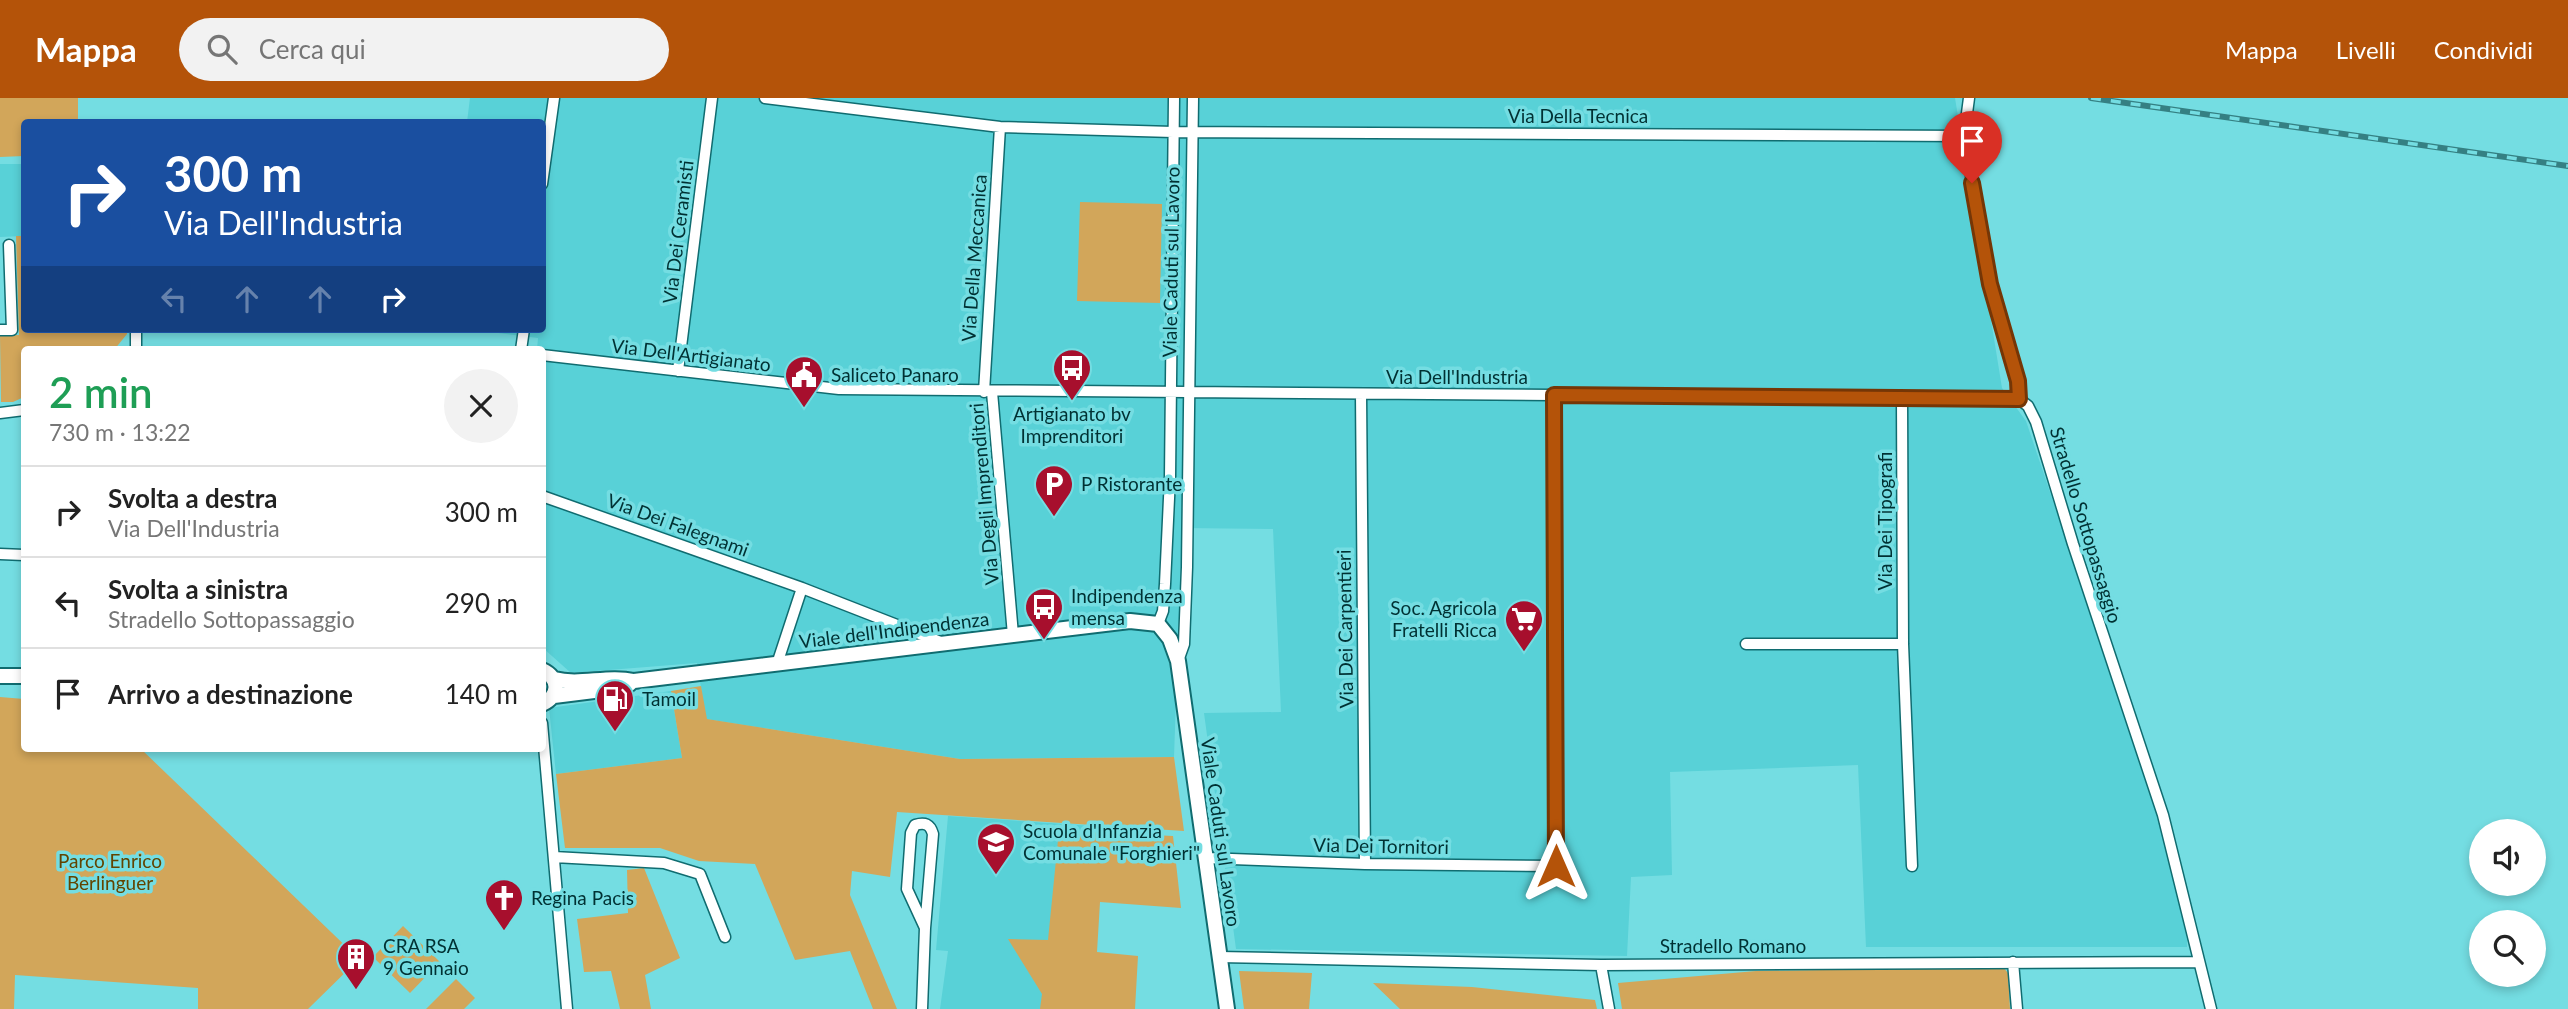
<!DOCTYPE html>
<html lang="it">
<head>
<meta charset="utf-8">
<style>
  body { margin:0; font-family:Lato,sans-serif; background:#f2f2f2; color:#222; height:100vh; display:flex; flex-direction:column; font-size:26px; white-space:nowrap }
  * { box-sizing:border-box; margin:0 }
  p { font-size:23px; color:#767676 }
  .icon { flex:none; width:38px; height:38px; fill:none; stroke:currentColor; stroke-width:2; stroke-linecap:round; stroke-linejoin:round }
  .map { position:relative; flex:1; overflow:hidden }
  .side { position:absolute; left:21px; top:248px; width:525px; height:406px; display:flex; flex-direction:column; background:#fff; border-radius:7px; box-shadow:0 4px 10px #0003 }
  .side>* { flex:none }
  .banner { position:absolute; left:21px; top:21px; width:525px; height:214px; border-radius:7px; box-shadow:0 4px 10px #0003; background:#1a4fa0; color:#fff; overflow:hidden }
  .tools { position:absolute; left:2469px; top:721px; display:grid; gap:14px }
  .tools a { display:grid; place-items:center; width:77px; height:77px; border-radius:50%; background:#fff; box-shadow:0 4px 10px #0003; font-size:35px }
  .pin { position:absolute; display:grid; place-items:center; width:60px; height:60px; color:#fff; margin:-72px -30px; border-radius:50% 50% 50% 0; rotate:-45deg; box-shadow:0 0 7px #0007 }
  .pin .icon { rotate:45deg }
  .me { position:absolute; width:77px; margin:-38px; rotate:0deg; stroke-linejoin:round; filter:drop-shadow(0 0 5px #0008) }
  .turn { display:flex; align-items:center; gap:24px; height:147px; padding:0 28px; font-size:32px }
  .turn .icon { width:91px; height:91px; stroke-width:2.5 }
  .turn b { display:block; font-size:49px; line-height:60px }
  .lanes { display:flex; align-items:center; height:66px; padding:0 28px; background:#0003; justify-content:center; gap:35px; direction:ltr }
  .lanes .off { opacity:.35 }
  .round { display:grid; place-items:center; flex:none; width:74px; height:74px; border-radius:37px; background:#f2f2f2 }
  .headline { display:flex; align-items:center; justify-content:space-between; height:119px; padding:0 28px }
  h1 { font-size:42px; font-weight:600; line-height:52px; color:#1e9e55 }
  ul { padding:0; list-style:none }
  li { display:flex; align-items:center; gap:21px; height:91px; padding:0 28px; border-top:2px solid #e0e0e0 }
  li div { flex:1 }
  li b { display:block; font-size:26px }
  li em { font-style:normal }
  header { display:flex; align-items:center; gap:42px; box-sizing:border-box; height:98px; padding:0 35px; background:#b45309; color:#fff }
  header strong { font-size:33px }
  nav { display:flex; gap:38px; margin-inline-start:auto; font-size:24px }
  .search { width:490px; height:63px; background:#f2f2f2; display:flex; align-items:center; gap:18px; box-sizing:border-box; padding:0 24px; border-radius:38px; color:#767676; font-size:26px }
  .map>svg:first-child { display:block }
  .built { fill:#58d1d7 }
  .green { fill:#d2a65a }
  .lines { fill:none; stroke-linecap:round; stroke-linejoin:round }
  .street-casing { stroke:#106c70; stroke-width:13 }
  .secondary-casing { stroke:#106c70; stroke-width:18 }
  .street { stroke:#fff; stroke-width:10 }
  .secondary { stroke:#fff; stroke-width:14 }
  .rail-casing { stroke:#358083; stroke-width:6 }
  .rail { stroke:#74dde2; stroke-width:3.5; stroke-dasharray:10; stroke-linecap:butt }
  .route-casing { stroke:#753606; stroke-width:18 }
  .route { stroke:#b45309; stroke-width:12 }
  .labels { text-anchor:middle; stroke-width:7; stroke-linejoin:round; paint-order:stroke }
  .street-label { font-size:19px; fill:#003133; stroke:#74dde2 }
  .poi-label { font-size:19px; fill:#003133; stroke:#74dde2; text-anchor:start }
  .park-label { font-size:19px; fill:#624401; stroke:#74dde2 }
</style>
</head>
<body>
<header>
<strong>Mappa</strong>
<div class="search"><svg class="icon" aria-label="search" viewBox="0 0 24 24"><circle cx="10" cy="10" r="6"/><path d="M15 15l6 6"/></svg>Cerca qui</div>
<nav><a>Mappa</a><a>Livelli</a><a>Condividi</a></nav>
</header>
<div class="map">
<svg width="2568" height="911" viewBox="0 0 2568 911">
  <rect width="100%" height="100%" fill="#74dde2"/>
  <!-- built -->
  <path class="built" d="M470 0H1955L2002 290 2026 323 2148 684 2174 782 2187 842V849H1866L1858 667 1670 674 1672 777 1631 779 1627 858 1236 851 1204 615 1281 614 1273 431 1182 430 1174 659 960 661 706 621 697 565 571 575 543 550V544L542 252H537L538 240 468 231H542V24H467Z
    M0 66H24V138L0 139Z
    M671 593 682 660 556 676 549 610Z
    M948 718 1093 728 1079 911H940L948 853 936 852Z"/>
  <!-- green -->
  <path class="green" d="M0 0H78V24H24V58L0 59Z
    M1080 104 1162 106 1160 205 1077 203Z
    M16 138H24V231H127V236L114 252H24V299L13 304H1L0 238 19 237Z
    M701 588 707 621 960 661 1174 659 1184 733 897 714 890 779 852 773 850 797 897 911H873L850 853 795 862 755 766 699 763 660 750H565L556 676 682 660 671 593Z
    M0 599 24 601V651H141L359 861 308 911H198V890L15 877 14 911H0Z
    M1059 732 1173 738 1181 810 1100 804 1097 854 1138 858 1135 911H1040L1042 896 1008 841 1048 842Z
    M644 770 680 860 645 877 651 911H620L611 873 584 874 577 821 628 815 627 772Z
    M403 828 440 864 410 895 373 859Z
    M2003 869 2008 875 2010 911H1622L1618 885 1756 873Z
    M1239 873 1312 875 1309 911H1244Z
    M456 881 475 900 464 911H426Z
    M1373 885 1472 889 1595 902 1597 911H1400Z"/>
  <g class="lines">
    <defs>
      <path id="street" d="M765 0 1000 29 1173 34 1964 38
        M1969 0 1964 38 1990 186 2018 283 2019 301 2028 308 2036 324 2073 446 2163 717 2211 911
        M542 86 554 0
        M0 232H12L9 147
        M136 252V231
        M521 252 524 231
        M542 257 839 291 2019 301
        M678 273 712 0
        M984 294 1000 29
        M992 294 1013 537
        M1361 296 1365 766
        M1902 300 1903 546 1912 768
        M0 315 24 312
        M542 398 802 490 943 545
        M0 456 24 457
        M1158 526 1163 513 1165 486 1170 379 1174 0
        M1746 546H1903
        M1178 563 1184 546 1187 469 1193 0
        M777 566 802 490
        M542 625 567 911
        M554 759 664 765 700 776 725 839
        M1205 760 1365 766 1556 768 1554 297
        M1219 859 1601 867 2198 864
        M2013 864 2017 911
        M1601 867 1609 911
        M922 911 925 830 933 736C930 726 925 724 915 727L911 735 907 791 925 830"/>
      <path id="secondary" d="M542 572C560 580 560 598 542 606
        M0 578H24
        M554 581C580 588 607 577 634 583L1130 523 1158 526 1170 541 1178 563 1227 911
        M554 598 626 589 633 583"/>
    </defs>
    <!-- street casing -->
    <use href="#street" class="street-casing"/>
    <!-- secondary casing -->
    <use href="#secondary" class="secondary-casing"/>
    <!-- street -->
    <use href="#street" class="street"/>
    <!-- secondary -->
    <use href="#secondary" class="secondary"/>
    <defs>
      <path id="rail" d="M2091 0 2568 68"/>
    </defs>
    <!-- rail casing -->
    <use href="#rail" class="rail-casing"/>
    <!-- rail -->
    <use href="#rail" class="rail"/>
  </g>
  <g class="lines">
    <defs>
      <path id="route" d="M1556 768 1554 297 2019 301 2018 283 1990 186 1972 85"/>
    </defs>
    <!-- route casing -->
    <use href="#route" class="route-casing"/>
    <!-- route -->
    <use href="#route" class="route"/>
  </g>
  <!-- icons -->
  <defs>
    <symbol id="bus-pin" viewBox="-11 -11 22 30"><path d="M0 17L-7.5 6A9.5 9.5 0 1 1 7.5 6Z" fill="#a70f2d" stroke="#74dde2"/><path d="M-5-6H5V4H4V6H2V4H-2V6H-4V4H-5ZM-3.5-4V0h7V-4ZM-3.5 1.2v1.5H-2V1.2ZM2 1.2v1.5H3.5V1.2Z" fill="#fff"/></symbol>
    <symbol id="civic-pin" viewBox="-11 -11 22 30"><path d="M0 17L-7.5 6A9.5 9.5 0 1 1 7.5 6Z" fill="#a70f2d" stroke="#74dde2"/><path d="M-.6-6.5H3V-4.5H.6V-3L4-1V1h2V6H-6V1h2V-1L-.6-3ZM-1.2 2.5V6h2.4V2.5Z" fill="#fff"/></symbol>
    <symbol id="parking-pin" viewBox="-11 -11 22 30"><path d="M0 17L-7.5 6A9.5 9.5 0 1 1 7.5 6Z" fill="#a70f2d" stroke="#74dde2"/><path d="M-3.5-5.5H1a3.5 3.5 0 0 1 0 7H-1V5.5H-3.5ZM-1-3.4V-.6H.8a1.4 1.4 0 0 0 0-2.8Z" fill="#fff"/></symbol>
    <symbol id="supermarket-pin" viewBox="-11 -11 22 30"><path d="M0 17L-7.5 6A9.5 9.5 0 1 1 7.5 6Z" fill="#a70f2d" stroke="#74dde2"/><path d="M-6-5.5h2.5l.6 2H6L4.5 2H-2.5L-4.4-4H-6ZM-1.5 3.2a1.3 1.3 0 1 0 .1 0ZM3 3.2a1.3 1.3 0 1 0 .1 0Z" fill="#fff"/></symbol>
    <symbol id="fuel-pin" viewBox="-11 -11 22 30"><path d="M0 17L-7.5 6A9.5 9.5 0 1 1 7.5 6Z" fill="#a70f2d" stroke="#74dde2"/><path d="M-5.5-6h7V0h2V4h1.3V-2.5L3-4.5l.8-.8L6-3V5H2.5V1h-1V6h-7ZM-4.2-4.7v3.2H.2V-4.7Z" fill="#fff"/></symbol>
    <symbol id="school-pin" viewBox="-11 -11 22 30"><path d="M0 17L-7.5 6A9.5 9.5 0 1 1 7.5 6Z" fill="#a70f2d" stroke="#74dde2"/><path d="M0-5L7-2L0 1L-7-2ZM-4 1L0 2.5L4 1V4Q0 6-4 4Z" fill="#fff"/></symbol>
    <symbol id="church-pin" viewBox="-11 -11 22 30"><path d="M0 17L-7.5 6A9.5 9.5 0 1 1 7.5 6Z" fill="#a70f2d" stroke="#74dde2"/><path d="M-1.2-6h2.4v3.5h3.3v2.4h-3.3V6h-2.4V-.1h-3.3v-2.4h3.3Z" fill="#fff"/></symbol>
    <symbol id="building-pin" viewBox="-11 -11 22 30"><path d="M0 17L-7.5 6A9.5 9.5 0 1 1 7.5 6Z" fill="#a70f2d" stroke="#74dde2"/><path d="M-4-6H4V6H1V3H-1V6H-4ZM-2.5-4.3h1.7v1.8h-1.7ZM.8-4.3h1.7v1.8H.8ZM-2.5-1h1.7V.8h-1.7ZM.8-1h1.7V.8H.8Z" fill="#fff"/></symbol>
  </defs>
  <g fill-rule="evenodd">
    <use href="#bus-pin" x="1050" y="248" width="44" height="60"/>
    <use href="#civic-pin" x="782" y="255" width="44" height="60"/>
    <use href="#parking-pin" x="1032" y="364" width="44" height="60"/>
    <use href="#bus-pin" x="1022" y="487" width="44" height="60"/>
    <use href="#supermarket-pin" x="1502" y="499" width="44" height="60"/>
    <use href="#fuel-pin" x="593" y="579" width="44" height="60"/>
    <use href="#school-pin" x="974" y="722" width="44" height="60"/>
    <use href="#church-pin" x="482" y="778" width="44" height="60"/>
    <use href="#building-pin" x="334" y="837" width="44" height="60"/>
  </g>
  <g class="labels">
    <!-- street labels -->
    <g class="street-label">
      <text x="1578" y="25">Via Della Tecnica</text>
      <text transform="translate(678 134) rotate(-83)" y="7">Via Dei Ceramisti</text>
      <text transform="translate(974 160) rotate(-86)" y="7">Via Della Meccanica</text>
      <text transform="translate(1171 164) rotate(-89)" y="7">Viale Caduti sul Lavoro</text>
      <text transform="translate(691 257) rotate(7)" y="7">Via Dell'Artigianato</text>
      <text x="1457" y="286">Via Dell'Industria</text>
      <text transform="translate(984 396) rotate(-95)" y="7">Via Degli Imprenditori</text>
      <text transform="translate(1885 423) rotate(-90)" y="7">Via Dei Tipografi</text>
      <text transform="translate(678 427) rotate(20)" y="7">Via Dei Falegnami</text>
      <text transform="translate(2086 427) rotate(73)" y="7">Stradello Sottopassaggio</text>
      <text transform="translate(1345 531) rotate(-91)" y="7">Via Dei Carpentieri</text>
      <text transform="translate(894 532) rotate(-7)" y="7">Viale dell'Indipendenza</text>
      <text transform="translate(1221 734) rotate(82)" y="7">Viale Caduti sul Lavoro</text>
      <text transform="translate(1381 748) rotate(1)" y="7">Via Dei Tornitori</text>
      <text x="1733" y="855">Stradello Romano</text>
    </g>
    <!-- poi labels -->
    <g class="poi-label">
      <text x="831" y="284">Saliceto Panaro</text>
      <text x="1072" y="323" text-anchor="middle">Artigianato bv<tspan x="1072" dy="22">Imprenditori</tspan></text>
      <text x="1081" y="393">P Ristorante</text>
      <text x="1071" y="505">Indipendenza<tspan x="1071" dy="22">mensa</tspan></text>
      <text x="1497" y="517" text-anchor="end">Soc. Agricola<tspan x="1497" dy="22">Fratelli Ricca</tspan></text>
      <text x="642" y="608">Tamoil</text>
      <text x="1023" y="740">Scuola d'Infanzia<tspan x="1023" dy="22">Comunale "Forghieri"</tspan></text>
      <text x="531" y="807">Regina Pacis</text>
      <text x="383" y="855">CRA RSA<tspan x="383" dy="22">9 Gennaio</tspan></text>
    </g>
    <!-- park labels -->
    <g class="park-label">
      <text x="110" y="770">Parco Enrico<tspan x="110" dy="22">Berlinguer</tspan></text>
    </g>
  </g>
</svg>
<div class="tools">
<a><svg class="icon" aria-label="sound" viewBox="0 0 24 24"><path d="M4 9h4l5-4v14l-5-4H4zM17 9q2 3 0 6"/></svg></a>
<a><svg class="icon" aria-label="search" viewBox="0 0 24 24"><circle cx="10" cy="10" r="6"/><path d="M15 15l6 6"/></svg></a>
</div>
<div class="pin" style="left:1972px;top:85px;background:#d93025"><svg class="icon" aria-label="arrive" viewBox="0 0 24 24"><path d="M6 21V4h12l-3 4 3 4H6"/></svg></div>
<svg class="me" style="left:1556px;top:768px" viewBox="-20 -20 40 40"><path d="M0-17L14 15 0 8-14 15z" fill="#b45309" stroke="#fff" stroke-width="4"/></svg>
<div class="banner">
<div class="turn"><svg class="icon" aria-label="right" viewBox="0 0 24 24"><path d="M7 20v-9h11M14 6l5 5-5 5"/></svg><div><b>300 m</b>Via Dell'Industria</div></div>
<div class="lanes"><svg class="icon off" aria-label="left" viewBox="0 0 24 24"><path d="M17 20v-9H6M10 6l-5 5 5 5"/></svg><svg class="icon off" aria-label="ahead" viewBox="0 0 24 24"><path d="M12 20V5M6 11l6-6 6 6"/></svg><svg class="icon off" aria-label="ahead" viewBox="0 0 24 24"><path d="M12 20V5M6 11l6-6 6 6"/></svg><svg class="icon" aria-label="right" viewBox="0 0 24 24"><path d="M7 20v-9h11M14 6l5 5-5 5"/></svg></div>
</div>
<section class="side">
<div class="headline"><div><h1>2 min</h1><p>730 m · 13:22</p></div><a class="round"><svg class="icon" aria-label="close" viewBox="0 0 24 24"><path d="M6 6l12 12M18 6L6 18"/></svg></a></div>
<ul>
<li><svg class="icon" aria-label="right" viewBox="0 0 24 24"><path d="M7 20v-9h11M14 6l5 5-5 5"/></svg><div><b>Svolta a destra</b><p>Via Dell'Industria</p></div><em>300 m</em></li>
<li><svg class="icon" aria-label="left" viewBox="0 0 24 24"><path d="M17 20v-9H6M10 6l-5 5 5 5"/></svg><div><b>Svolta a sinistra</b><p>Stradello Sottopassaggio</p></div><em>290 m</em></li>
<li><svg class="icon" aria-label="arrive" viewBox="0 0 24 24"><path d="M6 21V4h12l-3 4 3 4H6"/></svg><div><b>Arrivo a destinazione</b></div><em>140 m</em></li>
</ul>
</section>
</div>
</body>
</html>
